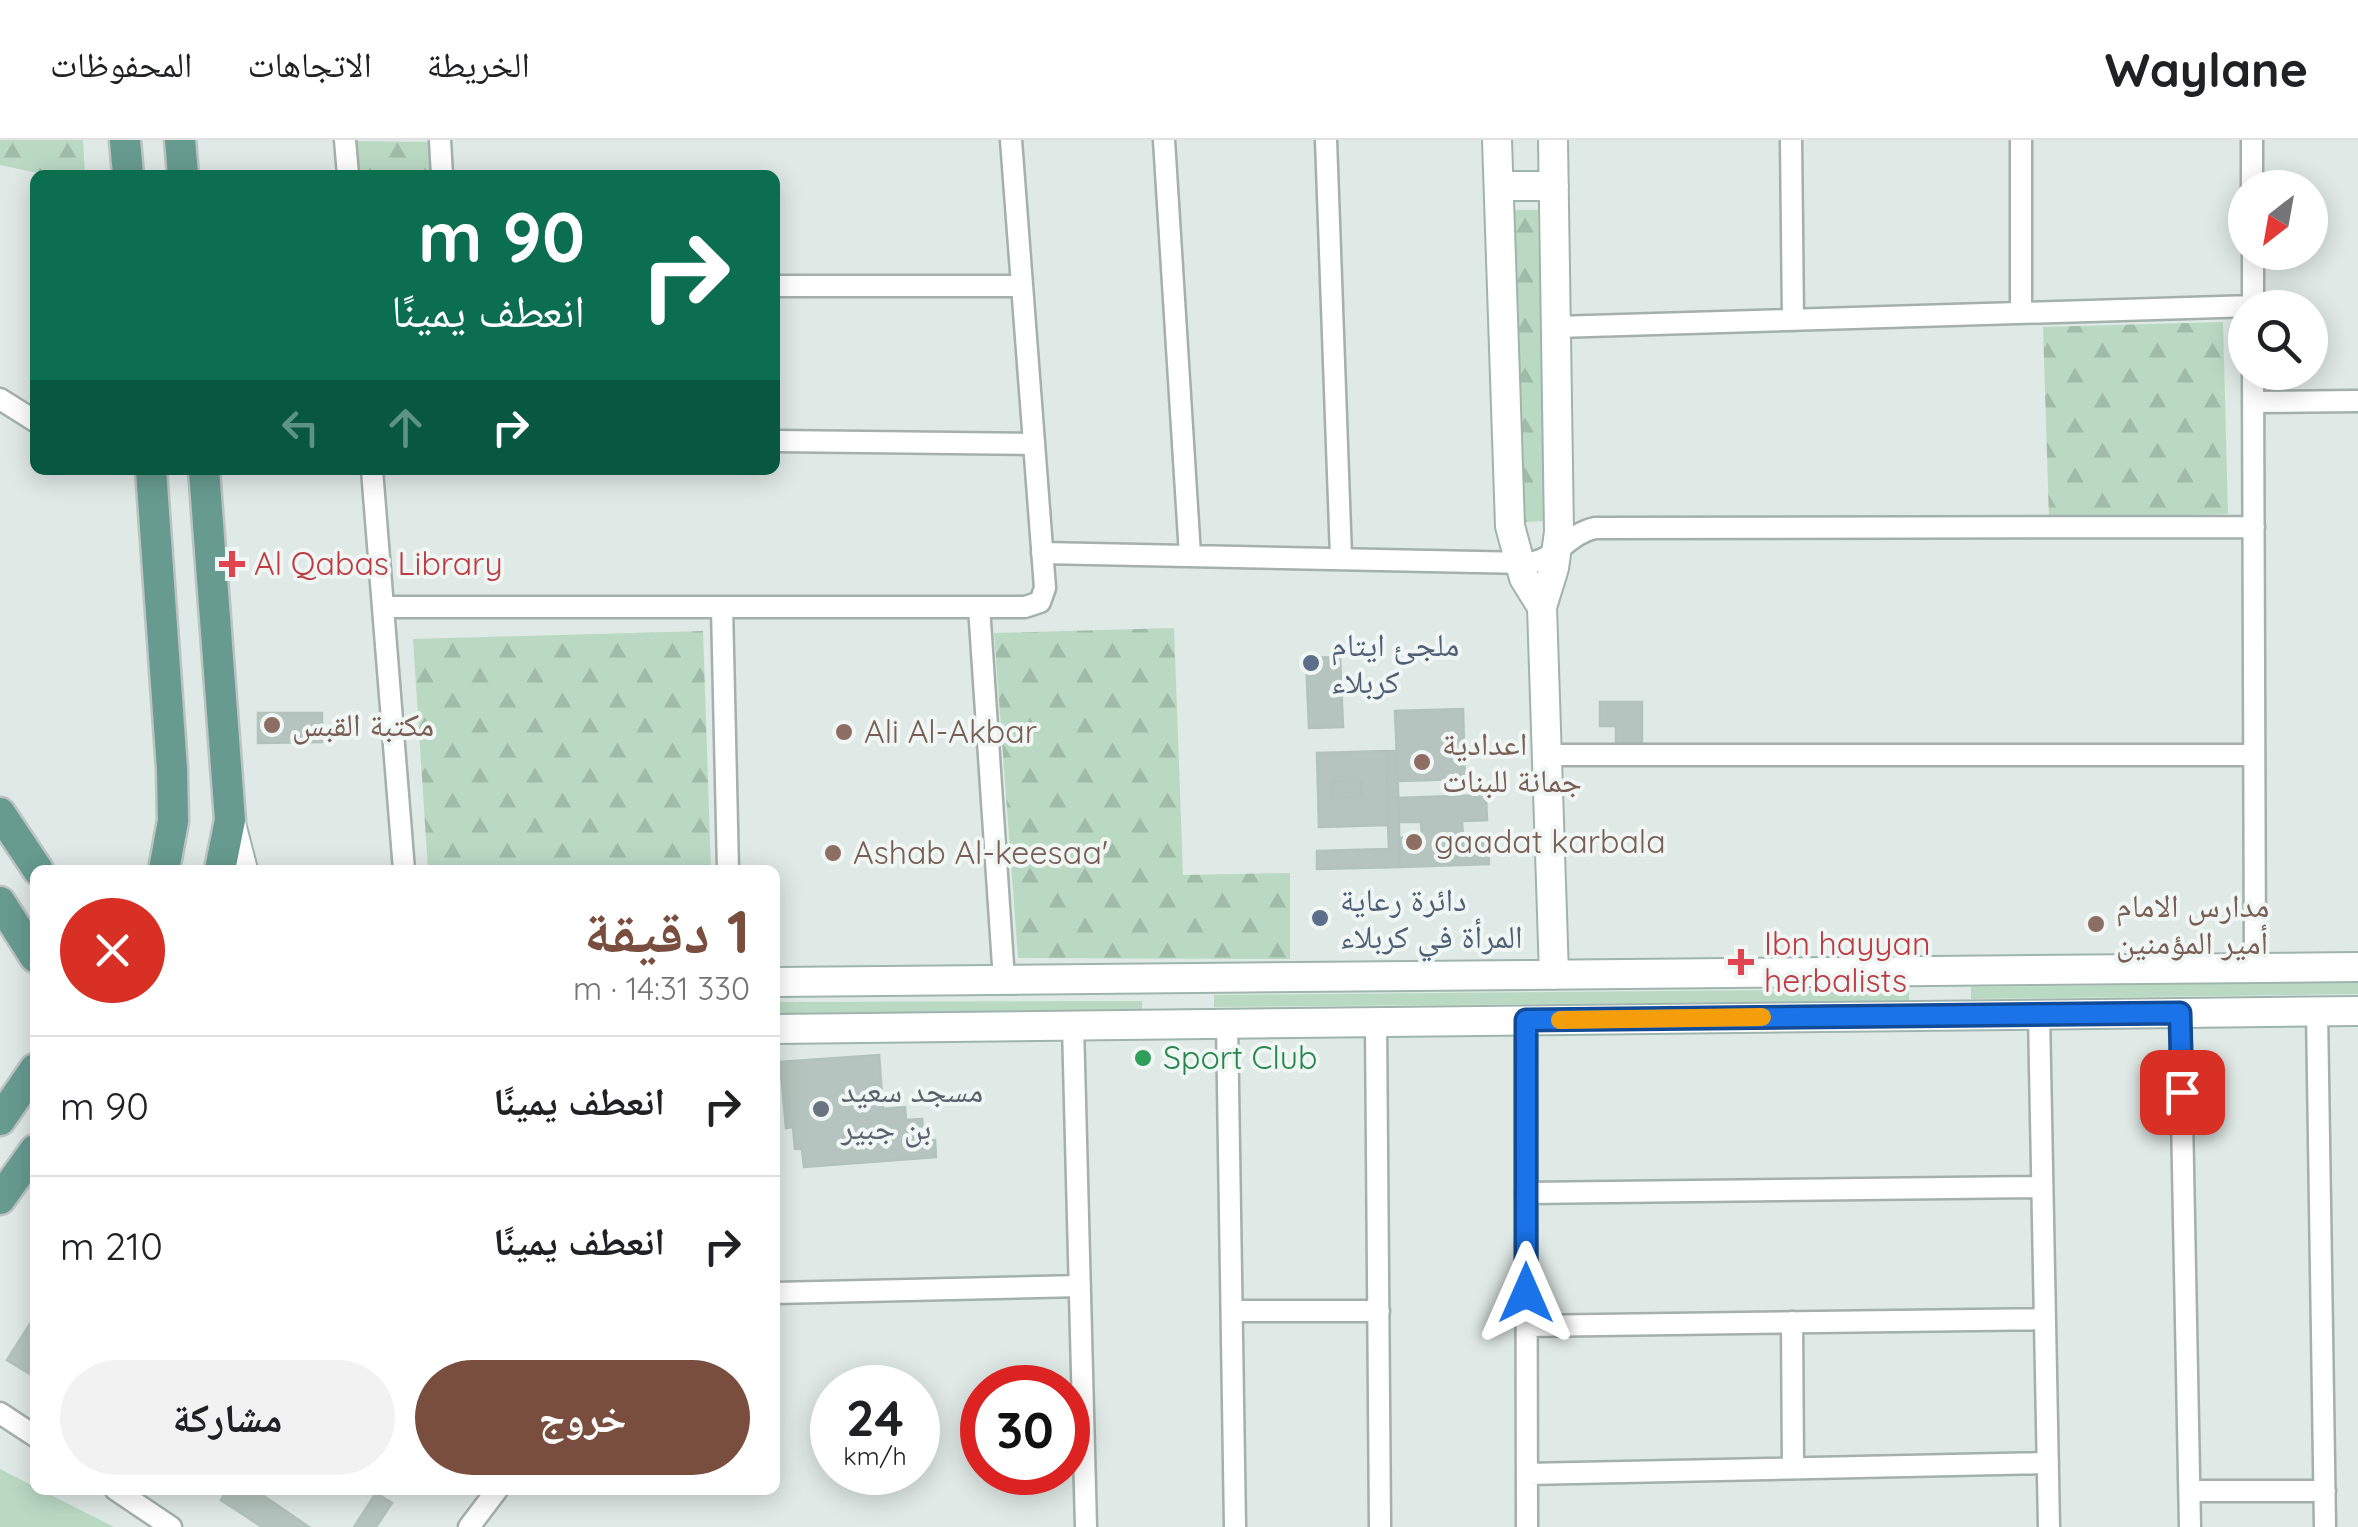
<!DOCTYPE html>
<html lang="ar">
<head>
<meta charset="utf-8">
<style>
  body { margin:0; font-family:Quicksand,"Noto Naskh Arabic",sans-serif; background:#f2f2f2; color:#202124; direction:rtl; height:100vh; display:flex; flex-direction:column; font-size:38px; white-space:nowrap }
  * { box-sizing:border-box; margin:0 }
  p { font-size:32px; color:#757577 }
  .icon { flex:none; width:55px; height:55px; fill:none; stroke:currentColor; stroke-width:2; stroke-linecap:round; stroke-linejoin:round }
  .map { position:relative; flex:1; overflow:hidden; direction:ltr }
  .panel { position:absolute; left:30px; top:725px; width:750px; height:630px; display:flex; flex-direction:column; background:#fff; border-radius:15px; box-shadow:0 5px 25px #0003; direction:rtl }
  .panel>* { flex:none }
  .banner { position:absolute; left:30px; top:30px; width:750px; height:305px; border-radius:15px; box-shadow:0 5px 25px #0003; direction:rtl; background:#0b6e4f; color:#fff; overflow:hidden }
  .needle { width:65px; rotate:211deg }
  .buttons { position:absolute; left:2228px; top:30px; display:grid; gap:20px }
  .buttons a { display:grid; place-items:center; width:100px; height:100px; border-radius:50%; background:#fff; box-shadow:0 5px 25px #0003; font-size:50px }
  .speed { position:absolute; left:810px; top:1225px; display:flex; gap:20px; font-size:50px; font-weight:700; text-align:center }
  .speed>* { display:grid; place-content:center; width:130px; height:130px; border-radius:50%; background:#fff; box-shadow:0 5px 25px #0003; line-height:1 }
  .speed small { font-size:25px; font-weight:400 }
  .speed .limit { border:15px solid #d22; background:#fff; color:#111 }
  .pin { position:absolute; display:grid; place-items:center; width:85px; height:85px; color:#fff; margin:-42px; border-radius:20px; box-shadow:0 5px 15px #0006 }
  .me { position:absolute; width:110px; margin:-55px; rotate:0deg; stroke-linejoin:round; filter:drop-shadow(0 0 8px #0008) }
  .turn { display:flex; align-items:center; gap:35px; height:210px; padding:0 30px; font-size:45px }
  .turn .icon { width:130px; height:130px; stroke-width:2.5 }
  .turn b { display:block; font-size:70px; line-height:85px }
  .lanes { display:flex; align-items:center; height:95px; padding:0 30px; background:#0003; justify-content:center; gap:50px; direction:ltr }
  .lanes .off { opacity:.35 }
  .round { display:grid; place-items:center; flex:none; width:105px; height:105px; border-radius:52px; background:#f2f2f2 }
  .overview { display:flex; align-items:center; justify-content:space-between; height:170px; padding:0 30px }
  h1 { font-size:60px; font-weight:700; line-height:75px; color:#7a4e3f }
  .primary-button { display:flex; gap:20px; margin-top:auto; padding:20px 30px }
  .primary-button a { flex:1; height:115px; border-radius:60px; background:#7a4e3f; color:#fff; font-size:40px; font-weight:700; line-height:115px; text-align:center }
  .primary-button a+a { background:#f2f2f2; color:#202124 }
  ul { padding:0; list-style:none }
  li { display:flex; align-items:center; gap:30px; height:140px; padding:0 30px; border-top:2px solid #e0e0e0 }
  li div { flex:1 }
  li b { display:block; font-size:38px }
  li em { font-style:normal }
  header { display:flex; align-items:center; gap:60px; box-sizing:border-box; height:140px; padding:0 50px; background:#fff; border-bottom:2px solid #e0e0e0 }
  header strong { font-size:48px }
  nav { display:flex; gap:55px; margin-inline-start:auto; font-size:35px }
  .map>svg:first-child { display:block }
  .green { fill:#bad9c3 }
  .forest { fill:url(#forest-firs) }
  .building { fill:#b5c4be; stroke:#b2c2bc; stroke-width:2.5 }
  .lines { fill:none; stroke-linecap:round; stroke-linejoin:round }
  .street-casing { stroke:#a3b0ac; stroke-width:25 }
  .secondary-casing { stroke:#9fb4ad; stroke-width:32 }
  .primary-casing { stroke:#bdc3c2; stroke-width:35 }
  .street { stroke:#fff; stroke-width:20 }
  .secondary { stroke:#fff; stroke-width:28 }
  .primary { stroke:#679b90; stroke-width:30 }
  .route-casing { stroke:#114b97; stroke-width:25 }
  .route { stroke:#1a73e8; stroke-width:18 }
  .slow { stroke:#f59e0b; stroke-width:18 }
  .health-dot { fill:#e0444e; stroke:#eff6f3; stroke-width:4 }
  .service-dot { fill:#5c6f8a; stroke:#eff6f3; stroke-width:4 }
  .education-dot { fill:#8d6e63; stroke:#eff6f3; stroke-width:4 }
  .leisure-dot { fill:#2e9e5b; stroke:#eff6f3; stroke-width:4 }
  .worship-dot { fill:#6b7280; stroke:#eff6f3; stroke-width:4 }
  .labels { text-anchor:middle; stroke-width:8; stroke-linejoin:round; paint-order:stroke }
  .health-label { font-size:32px; fill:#be3a42; stroke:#eff6f3; text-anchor:start }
  .service-label { font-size:32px; fill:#4e5e75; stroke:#eff6f3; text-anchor:start }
  .education-label { font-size:32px; fill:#785e54; stroke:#eff6f3; text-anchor:start }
  .leisure-label { font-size:32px; fill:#27864d; stroke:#eff6f3; text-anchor:start }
  .worship-label { font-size:32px; fill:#5b616d; stroke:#eff6f3; text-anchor:start }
</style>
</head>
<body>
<header>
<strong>Waylane</strong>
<nav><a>الخريطة</a><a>الاتجاهات</a><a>المحفوظات</a></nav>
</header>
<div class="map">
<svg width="2358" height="1387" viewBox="0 0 2358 1387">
  <defs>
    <pattern id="forest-firs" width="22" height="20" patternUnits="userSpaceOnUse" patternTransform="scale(2.5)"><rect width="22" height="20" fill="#bad9c3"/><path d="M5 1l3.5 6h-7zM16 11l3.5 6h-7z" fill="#a0bba8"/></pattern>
  </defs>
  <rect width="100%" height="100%" fill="#dfe9e5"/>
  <!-- green -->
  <path class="green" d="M2358 842V854L1971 859V847Z
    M1909 849V861L1214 867V855Z
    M1142 861V873L775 875V862Z
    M0 1329 35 1347V1350H41L114 1387H0Z"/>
  <!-- forest -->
  <path class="forest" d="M0 0H83L85 35H47L0 25Z
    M356 1 431 2 433 35H359Z
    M1514 70H1538L1545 381 1522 382Z
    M2223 182 2228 374 2049 379 2043 187Z
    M1174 488 1183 735 1290 733V819L1018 818 994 493Z
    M703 491 711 730H428L413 499Z"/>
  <!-- building -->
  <path class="building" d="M1340 517 1343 587 1309 588 1306 518Z
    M1600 562H1642V602L1616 603V586H1600Z
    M1463 569 1465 639 1398 641 1395 571Z
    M258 573H322V602L258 603Z
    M1387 611 1388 685 1319 687 1317 613Z
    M1397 611 1400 727 1317 729V711L1389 709 1388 685 1319 687 1317 613Z
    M1361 641 1362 656 1332 657V642Z
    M1486 655 1487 680 1462 681 1463 700 1488 699 1489 724 1400 727 1399 698 1422 697 1421 682H1399L1398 658Z
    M879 915 883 969 905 967 906 980 922 979 924 1001 935 1000 936 1017 804 1027 802 1009H795L793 987 786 988 780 922Z
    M35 1176V1237L7 1220Z
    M227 1350H255L309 1387H262L221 1360Z
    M376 1353 392 1363 376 1387H354Z"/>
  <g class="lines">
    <defs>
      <path id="street" d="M345 0 348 35
        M440 0 442 35
        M1164 0 1190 415
        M1326 0 1341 417
        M1791 0 1793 180
        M2021 0V173
        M2252 0V48
        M2253 112V168
        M775 146H1022
        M1556 187 2253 166
        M2253 232 2255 828
        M0 259 35 281
        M2253 262 2358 261
        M775 301 1034 304
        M372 330 404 730
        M1042 413 1526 423C1555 422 1567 394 1595 388L2254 387
        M383 467H1025L1040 462 1045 448 1011 0
        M722 467 728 730
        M979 467 1004 840
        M1548 615H2254
        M2317 871 2325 1387
        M2180 873 2190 1387
        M2039 874 2049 1387
        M1526 880 1527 1387
        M1376 882 1380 1387
        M1227 883 1235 1387
        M1073 885 1086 1387
        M1526 1053 2042 1047
        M775 1153 1080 1146
        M1232 1171H1379
        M1792 1182 1793 1328
        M1527 1186 2045 1179
        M0 1273 35 1296
        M1527 1334 2048 1323
        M116 1350 171 1387
        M2190 1351H2325
        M469 1387 497 1350"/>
      <path id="secondary" d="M1497 0 1510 386 1524 438 1542 467
        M1553 0 1559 392 1554 428 1542 467 1554 835
        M1499 46H1554
        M230 680 243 730
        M775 842 2358 827
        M775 889 2358 871"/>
      <path id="primary" d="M125 0 128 35
        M180 0 183 35
        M151 330 172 629 173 681 164 730
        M204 330 230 680 220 730
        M0 673 38 730
        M0 762 35 817
        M0 980 35 929
        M0 1059 35 1010"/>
    </defs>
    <!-- street casing -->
    <use href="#street" class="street-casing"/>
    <!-- secondary casing -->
    <use href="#secondary" class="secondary-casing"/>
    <!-- primary casing -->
    <use href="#primary" class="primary-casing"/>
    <!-- street -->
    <use href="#street" class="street"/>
    <!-- secondary -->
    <use href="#secondary" class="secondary"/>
    <!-- primary -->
    <use href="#primary" class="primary"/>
  </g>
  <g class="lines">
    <defs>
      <path id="route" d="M1526 1153V880L2180 873 2182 952"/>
    </defs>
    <!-- route casing -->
    <use href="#route" class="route-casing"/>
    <!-- route -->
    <use href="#route" class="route"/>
    <!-- slow -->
    <path class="slow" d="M1560 880 1762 877"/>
  </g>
  <!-- markers -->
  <g class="health-dot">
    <path d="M227 409h10v10h10v10h-10v10h-10v-10h-10v-10h10z"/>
    <path d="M1736 807h10v10h10v10h-10v10h-10v-10h-10v-10h10z"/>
  </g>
  <g class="service-dot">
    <circle cx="1311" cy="523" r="10"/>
    <circle cx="1320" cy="778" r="10"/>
  </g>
  <g class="education-dot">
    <circle cx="272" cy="585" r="10"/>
    <circle cx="844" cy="592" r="10"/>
    <circle cx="1422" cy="622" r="10"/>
    <circle cx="1414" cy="702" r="10"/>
    <circle cx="833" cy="713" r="10"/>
    <circle cx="2096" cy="784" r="10"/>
  </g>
  <circle class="leisure-dot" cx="1143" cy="918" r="10"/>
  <circle class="worship-dot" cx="821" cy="969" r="10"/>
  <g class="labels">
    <!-- health labels -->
    <g class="health-label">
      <text x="254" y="435">Al Qabas Library</text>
      <text x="1764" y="815">Ibn hayyan<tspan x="1764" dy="37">herbalists</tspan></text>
    </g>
    <!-- service labels -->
    <g class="service-label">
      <text x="1331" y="516">ملجئ ايتام<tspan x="1331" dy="37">كربلاء</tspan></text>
      <text x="1340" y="771">دائرة رعاية<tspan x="1340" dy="37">المرأة في كربلاء</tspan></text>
    </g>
    <!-- education labels -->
    <g class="education-label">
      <text x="292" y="596">مكتبة القبس</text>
      <text x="864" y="603">Ali Al-Akbar</text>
      <text x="1442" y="615">اعدادية<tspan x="1442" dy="37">جمانة للبنات</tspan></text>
      <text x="1434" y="713">gaadat karbala</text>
      <text x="853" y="724">Ashab Al-keesaa'</text>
      <text x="2116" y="777">مدارس الامام<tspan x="2116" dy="37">أمير المؤمنين</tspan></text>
    </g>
    <!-- leisure labels -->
    <g class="leisure-label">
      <text x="1163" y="929">Sport Club</text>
    </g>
    <!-- worship labels -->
    <g class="worship-label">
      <text x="841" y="962">مسجد سعيد<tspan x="841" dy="37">بن جبير</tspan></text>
    </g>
  </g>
</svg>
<div class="buttons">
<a><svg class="needle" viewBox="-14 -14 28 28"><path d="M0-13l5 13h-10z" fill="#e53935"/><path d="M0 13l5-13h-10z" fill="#757577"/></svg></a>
<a><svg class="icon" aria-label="search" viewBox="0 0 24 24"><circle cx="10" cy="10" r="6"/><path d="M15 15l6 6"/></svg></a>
</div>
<div class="speed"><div>24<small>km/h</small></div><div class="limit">30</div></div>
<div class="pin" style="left:2182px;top:952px;background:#d93025"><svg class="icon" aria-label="arrive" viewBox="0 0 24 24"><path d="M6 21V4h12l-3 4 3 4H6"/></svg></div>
<svg class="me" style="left:1526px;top:1153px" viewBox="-20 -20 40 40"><path d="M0-17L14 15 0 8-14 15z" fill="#1a73e8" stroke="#fff" stroke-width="4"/></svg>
<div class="banner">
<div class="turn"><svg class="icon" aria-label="right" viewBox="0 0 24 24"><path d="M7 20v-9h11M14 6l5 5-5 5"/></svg><div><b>90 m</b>انعطف يمينًا</div></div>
<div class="lanes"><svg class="icon off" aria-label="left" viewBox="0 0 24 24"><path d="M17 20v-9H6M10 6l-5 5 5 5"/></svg><svg class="icon off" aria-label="ahead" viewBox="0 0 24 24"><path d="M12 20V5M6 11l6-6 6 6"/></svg><svg class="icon" aria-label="right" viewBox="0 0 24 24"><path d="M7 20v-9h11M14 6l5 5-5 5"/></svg></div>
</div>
<section class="panel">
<div class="overview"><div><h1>1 دقيقة</h1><p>330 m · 14:31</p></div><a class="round" style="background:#d93025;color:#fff"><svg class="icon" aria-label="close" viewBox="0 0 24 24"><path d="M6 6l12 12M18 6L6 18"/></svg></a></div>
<ul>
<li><svg class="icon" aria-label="right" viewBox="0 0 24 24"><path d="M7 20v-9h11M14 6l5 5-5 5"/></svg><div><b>انعطف يمينًا</b></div><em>90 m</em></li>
<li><svg class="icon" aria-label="right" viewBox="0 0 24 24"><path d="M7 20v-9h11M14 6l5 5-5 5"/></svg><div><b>انعطف يمينًا</b></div><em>210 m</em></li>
</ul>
<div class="primary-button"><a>خروج</a><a>مشاركة</a></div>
</section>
</div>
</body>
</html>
